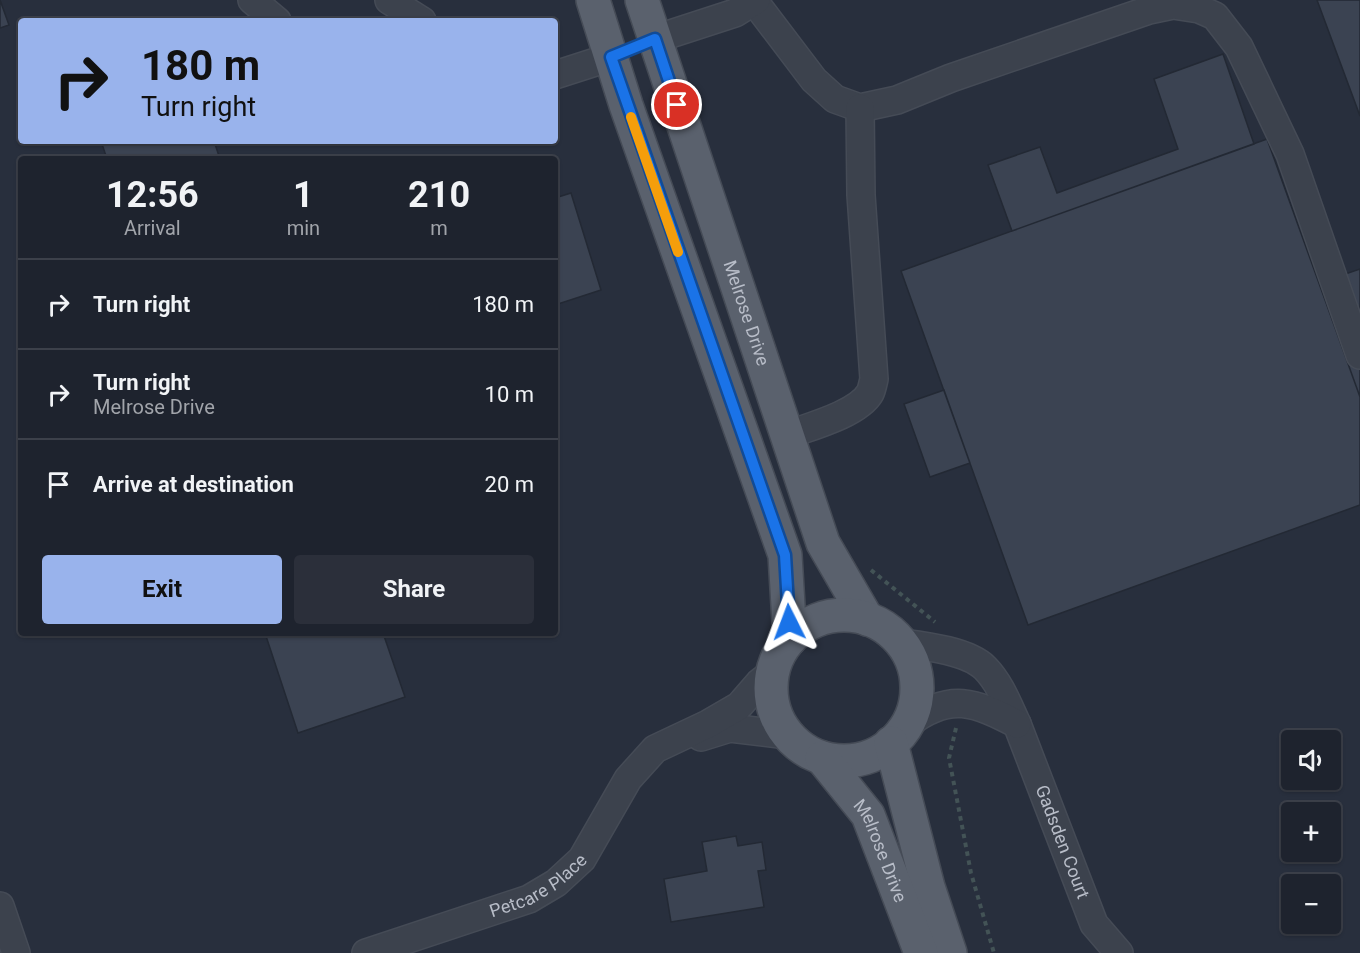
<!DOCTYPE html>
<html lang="en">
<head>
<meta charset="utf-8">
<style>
  body { margin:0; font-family:Roboto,sans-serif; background:#2b2f3a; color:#f1f3f6; height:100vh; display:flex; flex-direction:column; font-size:22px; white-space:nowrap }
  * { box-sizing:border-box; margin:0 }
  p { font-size:20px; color:#a1a4aa }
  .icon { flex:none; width:33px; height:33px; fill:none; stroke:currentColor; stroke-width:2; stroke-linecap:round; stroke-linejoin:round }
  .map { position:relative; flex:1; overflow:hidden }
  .drawer { position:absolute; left:18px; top:156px; width:540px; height:480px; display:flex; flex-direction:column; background:#1e232e; border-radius:6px; box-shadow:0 2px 4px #0004,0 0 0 2px #3c404a }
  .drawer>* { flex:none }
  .banner { position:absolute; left:18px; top:18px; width:540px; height:126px; border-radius:6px; box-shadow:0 2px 4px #0004,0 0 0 2px #3c404a; background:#99b3ec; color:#111; overflow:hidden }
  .fabs { position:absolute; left:1281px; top:730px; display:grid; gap:12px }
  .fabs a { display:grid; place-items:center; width:60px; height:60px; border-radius:6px; background:#1e232e; box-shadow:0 2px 4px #0004,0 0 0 2px #3c404a; font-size:30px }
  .pin { position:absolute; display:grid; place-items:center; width:51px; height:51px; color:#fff; margin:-26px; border:3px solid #fff; border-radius:50%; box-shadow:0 2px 6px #0007 }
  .me { position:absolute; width:66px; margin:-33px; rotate:357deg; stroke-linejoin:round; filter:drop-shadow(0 0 4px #0008) }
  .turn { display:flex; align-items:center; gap:21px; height:126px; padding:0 24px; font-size:27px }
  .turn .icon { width:78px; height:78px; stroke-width:2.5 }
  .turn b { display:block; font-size:42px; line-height:51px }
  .eta { display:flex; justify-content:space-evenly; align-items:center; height:102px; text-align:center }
  .eta b { font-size:36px; font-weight:700; line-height:42px }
  .cta { display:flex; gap:12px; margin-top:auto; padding:12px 24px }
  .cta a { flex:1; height:69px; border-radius:6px; background:#99b3ec; color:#111; font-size:24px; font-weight:700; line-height:69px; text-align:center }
  .cta a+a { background:#2b2f3a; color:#f1f3f6 }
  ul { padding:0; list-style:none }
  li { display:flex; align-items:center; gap:18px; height:90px; padding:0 24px; border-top:2px solid #3c404a }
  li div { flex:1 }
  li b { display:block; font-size:22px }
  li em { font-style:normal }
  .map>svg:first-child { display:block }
  .building { fill:#3b4352; stroke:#232934; stroke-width:1.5 }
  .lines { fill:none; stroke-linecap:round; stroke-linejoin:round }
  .minor-casing { stroke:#454b56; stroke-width:30 }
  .major-casing { stroke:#454b56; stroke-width:36 }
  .path { stroke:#435356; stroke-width:4; stroke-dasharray:4.5 4.5; stroke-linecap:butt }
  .minor { stroke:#3c424d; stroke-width:27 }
  .major { stroke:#5a616d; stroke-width:33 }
  .route-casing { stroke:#114b97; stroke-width:15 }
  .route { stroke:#1a73e8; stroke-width:10 }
  .slow { stroke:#f59e0b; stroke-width:10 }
  .labels { text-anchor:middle; stroke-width:6; stroke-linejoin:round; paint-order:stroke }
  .street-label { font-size:18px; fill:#b8bdc8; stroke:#212732 }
</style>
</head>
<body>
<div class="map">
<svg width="1360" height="953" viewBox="0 0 1360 953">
  <rect width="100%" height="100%" fill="#282f3d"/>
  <!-- building -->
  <path class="building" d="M0 0 9 25 0 28Z
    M1317 0H1360V116Z
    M1223 54 1254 144 1012 231 988 165 1040 147 1057 193 1178 149 1154 79Z
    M1267 139 1360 397V505L1028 625 901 271Z
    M101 141H214L220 159H107Z
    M571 193 601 290 555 305V198Z
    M1360 269V397L1319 283Z
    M944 390 970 463 930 477 904 404Z
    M265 633H383L405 697 298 733Z
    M736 836 738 846 762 842 766 870 758 871 764 907 671 922 664 879 707 871 702 842Z"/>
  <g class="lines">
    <defs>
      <g id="minor">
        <path d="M252 0 277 21"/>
        <path d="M389 0 422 21"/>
        <path d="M754 1 814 80 835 99 860 108 897 100 951 78 1149 10 1173 5 1199 9 1215 16 1239 47 1290 154 1360 355"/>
        <path d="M655 39 735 13 756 0"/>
        <path d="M555 75 611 57"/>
        <path d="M787 435C809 427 858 414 870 393 872 389 873 383 874 379L861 195 860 108"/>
        <path id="s1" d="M902 643C925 646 968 651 985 668 1000 683 1008 705 1017 724L1094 924 1119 953"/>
        <path d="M909 723C950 692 975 702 1017 724"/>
        <path d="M701 737 730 728 788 735"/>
        <path d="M0 906 16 953"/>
        <path id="s2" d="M366 953 529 899 556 883 582 859 628 779 655 749 708 724 739 706 759 683 772 673"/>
      </g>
      <g id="major">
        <path d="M593 0 626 105 785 555 790 639"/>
        <path id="s3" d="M642 0 823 543 867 619"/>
        <circle cx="844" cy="688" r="73"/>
        <path d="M891 743 928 887 950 953"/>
        <path id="s4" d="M822 758 868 815 921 953"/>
      </g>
    </defs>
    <!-- minor casing -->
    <use href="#minor" class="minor-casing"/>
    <!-- major casing -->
    <use href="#major" class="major-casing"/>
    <!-- path -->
    <path class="path" d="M871 570 935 622
      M956 728 949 758 971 873 994 953"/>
    <!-- minor -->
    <use href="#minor" class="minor"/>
    <!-- major -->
    <use href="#major" class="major"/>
  </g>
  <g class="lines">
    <defs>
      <path id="route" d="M677 105 655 39 611 57 785 555 789 622"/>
    </defs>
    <!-- route casing -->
    <use href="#route" class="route-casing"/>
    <!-- route -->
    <use href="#route" class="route"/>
    <!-- slow -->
    <path class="slow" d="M631 117 678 252"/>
  </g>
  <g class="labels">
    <!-- street labels -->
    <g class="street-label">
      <text dy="6" stroke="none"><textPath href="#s3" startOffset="330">Melrose Drive</textPath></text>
      <text dy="6" stroke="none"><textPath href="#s1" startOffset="279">Gadsden Court</textPath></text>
      <text dy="6" stroke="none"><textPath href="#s4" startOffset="111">Melrose Drive</textPath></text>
      <text dy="6" stroke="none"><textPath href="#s2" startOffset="186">Petcare Place</textPath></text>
    </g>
  </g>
</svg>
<div class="fabs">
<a><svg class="icon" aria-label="sound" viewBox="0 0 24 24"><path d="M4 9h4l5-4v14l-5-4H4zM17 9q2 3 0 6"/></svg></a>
<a>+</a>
<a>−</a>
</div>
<div class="pin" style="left:677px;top:105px;background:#d93025"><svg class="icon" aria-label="arrive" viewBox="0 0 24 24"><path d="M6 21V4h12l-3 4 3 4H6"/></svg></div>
<svg class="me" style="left:789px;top:622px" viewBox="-20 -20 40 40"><path d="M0-17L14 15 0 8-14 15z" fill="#1a73e8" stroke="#fff" stroke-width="4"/></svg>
<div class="banner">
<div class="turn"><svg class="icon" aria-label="right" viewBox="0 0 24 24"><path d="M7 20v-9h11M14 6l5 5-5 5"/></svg><div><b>180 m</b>Turn right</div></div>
</div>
<section class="drawer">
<div class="eta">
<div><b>12:56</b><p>Arrival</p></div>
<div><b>1</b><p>min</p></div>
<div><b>210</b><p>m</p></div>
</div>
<ul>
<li><svg class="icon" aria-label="right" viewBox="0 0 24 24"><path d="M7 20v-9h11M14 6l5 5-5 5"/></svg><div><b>Turn right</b></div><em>180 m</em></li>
<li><svg class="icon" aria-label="right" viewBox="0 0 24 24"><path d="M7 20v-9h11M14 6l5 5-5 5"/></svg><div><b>Turn right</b><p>Melrose Drive</p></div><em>10 m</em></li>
<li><svg class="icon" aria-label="arrive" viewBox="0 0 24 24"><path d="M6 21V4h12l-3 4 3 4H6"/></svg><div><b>Arrive at destination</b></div><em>20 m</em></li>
</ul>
<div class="cta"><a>Exit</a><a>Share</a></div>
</section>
</div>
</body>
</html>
